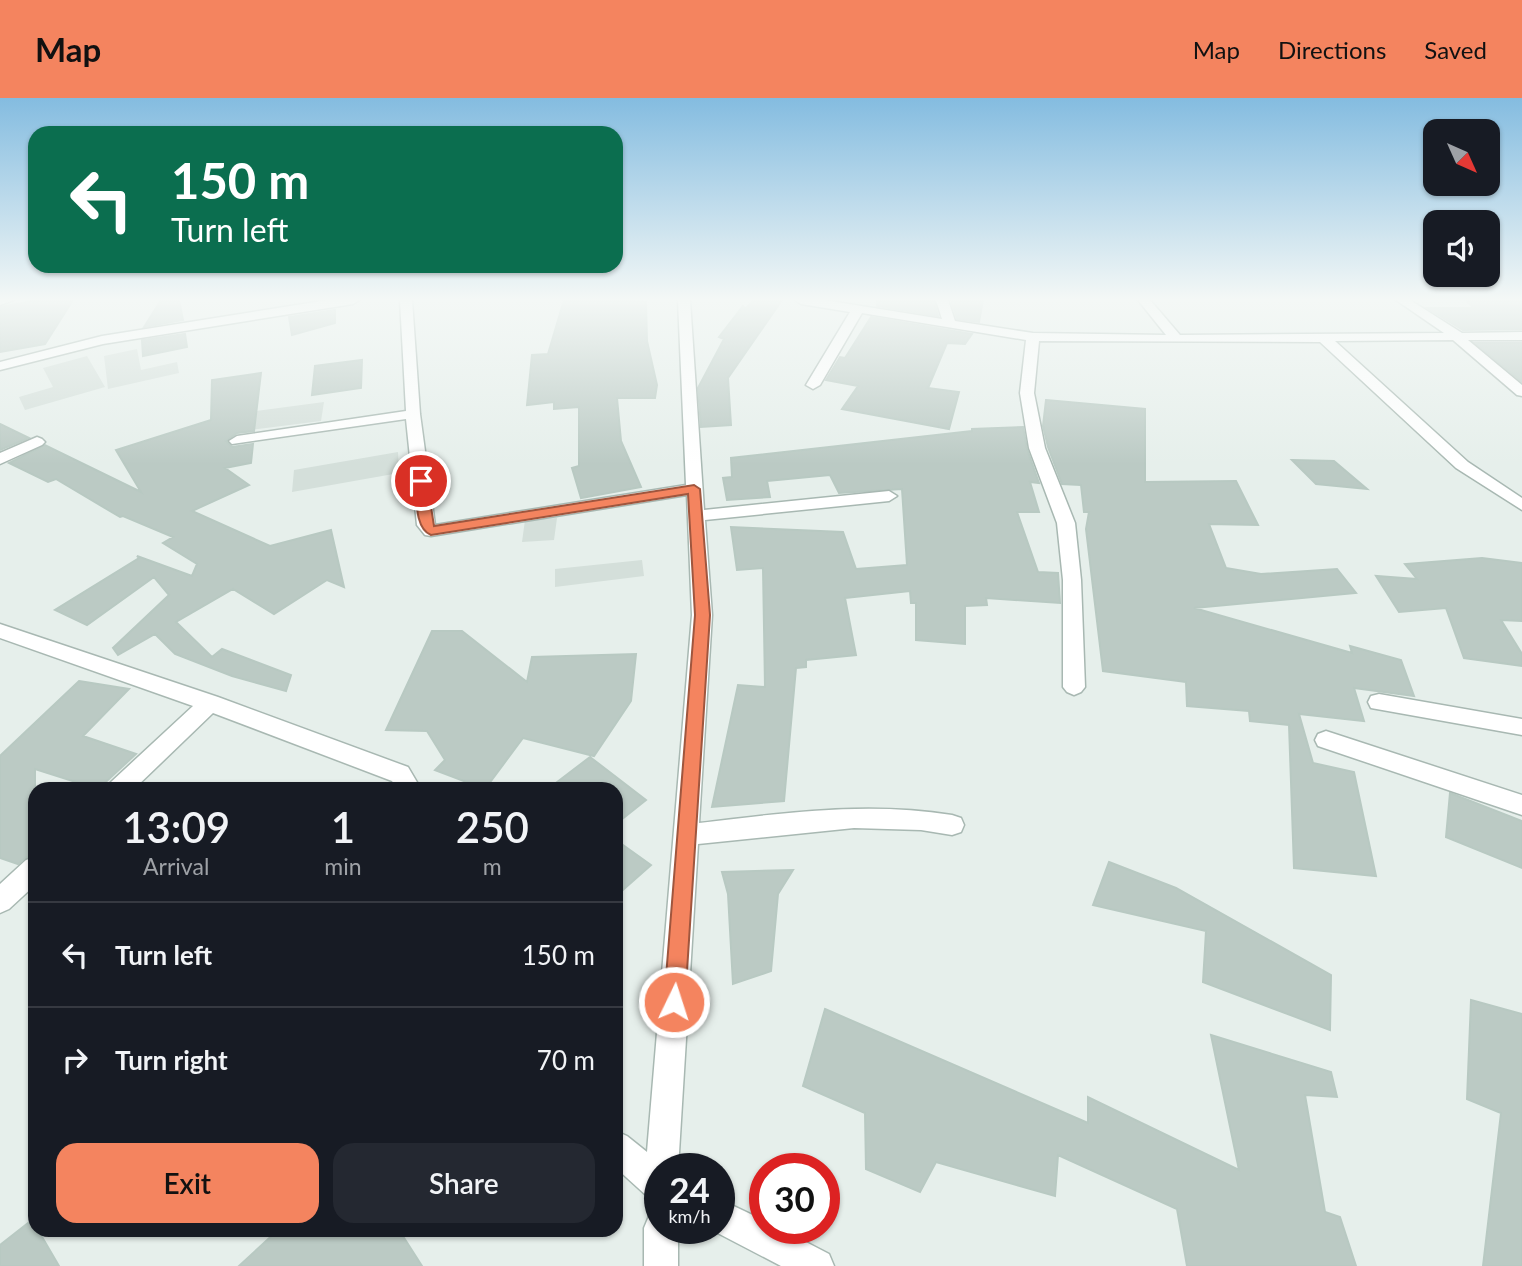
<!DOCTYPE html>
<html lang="en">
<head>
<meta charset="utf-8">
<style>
  body { margin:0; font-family:Lato,sans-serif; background:#242831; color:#f1f3f6; height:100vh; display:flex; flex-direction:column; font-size:26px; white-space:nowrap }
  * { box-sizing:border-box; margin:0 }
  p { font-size:23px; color:#9ea1a6 }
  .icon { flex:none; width:38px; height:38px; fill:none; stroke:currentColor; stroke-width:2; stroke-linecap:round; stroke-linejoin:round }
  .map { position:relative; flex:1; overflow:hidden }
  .side { position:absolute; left:28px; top:684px; width:595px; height:455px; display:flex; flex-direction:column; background:#171b24; border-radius:21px; box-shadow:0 2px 5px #0004 }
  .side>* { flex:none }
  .guide { position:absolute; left:28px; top:28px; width:595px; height:147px; border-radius:21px; box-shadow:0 2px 5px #0004; background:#0b6e4f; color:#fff; overflow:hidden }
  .needle { width:46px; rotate:135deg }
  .buttons { position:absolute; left:1423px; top:21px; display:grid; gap:14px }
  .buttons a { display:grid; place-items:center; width:77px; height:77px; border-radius:14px; background:#171b24; box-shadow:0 2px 5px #0004; font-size:35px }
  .speed { position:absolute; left:644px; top:1055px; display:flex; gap:14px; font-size:35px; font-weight:700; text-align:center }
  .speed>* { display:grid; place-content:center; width:91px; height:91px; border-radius:50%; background:#171b24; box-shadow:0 2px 5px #0004; line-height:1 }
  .speed small { font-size:18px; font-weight:400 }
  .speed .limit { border:10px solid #d22; background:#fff; color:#111 }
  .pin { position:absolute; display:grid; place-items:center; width:60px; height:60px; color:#fff; margin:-30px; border:4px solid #fff; border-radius:50%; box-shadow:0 2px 7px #0007 }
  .me { position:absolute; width:77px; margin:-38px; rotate:4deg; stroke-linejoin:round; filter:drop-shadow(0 0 5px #0008) }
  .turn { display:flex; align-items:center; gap:24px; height:147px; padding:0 28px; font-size:32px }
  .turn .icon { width:91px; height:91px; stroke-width:2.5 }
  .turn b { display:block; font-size:49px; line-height:60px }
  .eta { display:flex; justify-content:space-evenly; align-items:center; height:119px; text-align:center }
  .eta b { font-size:42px; font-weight:600; line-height:49px }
  .action { display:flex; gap:14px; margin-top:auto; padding:14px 28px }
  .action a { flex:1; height:80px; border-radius:21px; background:#f4845f; color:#111; font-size:28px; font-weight:600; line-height:80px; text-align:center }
  .action a+a { background:#242831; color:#f1f3f6 }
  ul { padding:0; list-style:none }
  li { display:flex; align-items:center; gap:21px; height:105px; padding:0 28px; border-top:2px solid #363941 }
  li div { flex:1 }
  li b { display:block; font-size:26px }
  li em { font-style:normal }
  header { display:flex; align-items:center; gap:42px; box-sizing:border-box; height:98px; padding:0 35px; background:#f4845f; color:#111 }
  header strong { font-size:33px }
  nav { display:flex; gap:38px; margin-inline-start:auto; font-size:24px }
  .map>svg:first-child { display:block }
  .built { fill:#d4dfda }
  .building { fill:#bbcac4; stroke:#b8c9c2; stroke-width:2 }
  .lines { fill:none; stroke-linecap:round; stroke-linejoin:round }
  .minor-casing { stroke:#a8b8b2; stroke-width:3 }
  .minor { fill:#fff; fill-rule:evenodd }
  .route { fill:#f4845f; stroke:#9f563e; stroke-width:2 }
</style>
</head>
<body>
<header>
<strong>Map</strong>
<nav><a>Map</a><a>Directions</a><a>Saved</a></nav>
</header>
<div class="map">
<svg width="1522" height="1168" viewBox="0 0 1522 1168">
  <rect width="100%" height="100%" fill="#e6efeb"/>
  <!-- built -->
  <path class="built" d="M137 251 141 272 177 264 179 275 108 291 104 258Z
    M87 258 105 289 25 312 19 299 53 289 43 270Z
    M324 304 321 323 250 332 256 313Z
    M398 354 399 375 292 394 294 372Z
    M557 420 554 442 522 444 525 422Z
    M642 462 644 478 555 489V471Z"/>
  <!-- building -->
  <path class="building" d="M38 202H73L45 246 0 254V209Z
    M161 202H179L183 222 144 229Z
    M564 202 646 204 647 243 657 287 655 300H617L621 343 641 389 581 400 572 370 579 368V309L554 311V304L527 307 532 257 548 256Z
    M754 202H782L728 280 731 327 701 329 698 290 724 241 719 239 743 208 745 211Z
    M877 202H934L938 218 877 208Z
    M951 202H983L979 224 957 221Z
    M1466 202H1522V231L1463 232 1427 210H1474Z
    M335 212V225L292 237 289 219Z
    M871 219 972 236 965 246 947 245 928 290 959 294 949 331 842 311 858 288 826 282 840 259 845 260Z
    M185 236 187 249 143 258 142 242Z
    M1475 245H1522V284Z
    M362 262 361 290 312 297 315 268Z
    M261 275 254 333 237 335 226 343 232 349 253 346 251 365 225 370 249 387 192 413 270 448 331 432 344 489 327 482 274 516 233 491 176 524 212 559 222 551 291 577 286 593 232 578 175 556 155 536 118 557 113 550 169 497 154 479 87 527 55 512 139 460 137 458 192 478 197 466 163 445 173 439 123 418 120 419 56 381 48 384 9 365 45 347 141 394 116 352 211 322 212 282Z
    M1046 302 1145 311V384L1236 383 1258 427 1209 426 1226 470 1261 476 1337 471 1356 495 1194 510 1352 555 1350 548 1401 562 1414 598 1354 590 1364 623 1299 616 1313 665 1354 674 1376 778 1294 770 1289 627 1250 623 1249 613 1187 608 1186 584 1103 573 1086 431 1089 414H1084L1081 387 1062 386 1048 349 1043 328Z
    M0 326 29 340 0 352Z
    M1023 329 1027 351 1039 385 1030 384 1039 414H1017L1038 474 1058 475 1060 505 986 500 987 507 965 508V546L916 542V505H911L910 493 845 500 856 557 806 562V569L796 570 784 703 712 709 738 587 765 589 763 470 737 472 731 429 843 434 856 471 907 467 902 391 839 395 830 377 767 383 770 399 727 402 723 380 732 379 731 360 972 333V331Z
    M1292 362 1334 363 1367 391 1316 386Z
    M1482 460 1522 465V523L1501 522 1522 556V568L1464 560 1446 510 1399 514 1376 478 1417 481 1405 466Z
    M432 533H462L527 584 532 559 636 556 631 603 594 658 523 640 485 691 435 672 445 662 427 633 386 632Z
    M79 583 129 591 83 638 136 656 98 691 35 671V757L25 760 18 766 0 760V658Z
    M590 659 646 702 616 726V691H548Z
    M1450 695 1522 723V770L1446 739Z
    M616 742 651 767 616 798Z
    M1109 764 1176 790 1331 877 1330 932 1203 884 1206 833 1093 807Z
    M793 772 778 796 771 873 733 886 728 796 722 774Z
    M1471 902 1522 916V1168H1483L1501 1015 1467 1001Z
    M825 911 1088 1025V999L1239 1072 1211 937 1331 974 1337 999 1305 997 1325 1114 1340 1119 1356 1168H1187L1177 1111 1058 1057 1055 1098 936 1064 920 1094 866 1071 865 1015 803 988Z
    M32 1122 35 1132H38L59 1168H0V1147Z
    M278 1132H399L422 1168H239Z"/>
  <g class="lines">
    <defs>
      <path id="minor" d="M0 202H14L0 207Z
        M328 202H359L353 206 103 246 0 272V264L102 238Z
        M400 202H412L420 316 435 427 686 387 678 202H690L704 412 889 393 897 398 889 403 705 422 712 517 699 725C784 715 867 703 952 717L961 720 964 727 961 734 952 737 921 732 854 730 698 746 678 1071H660V1103L648 1099 616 1070V1033L627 1038 647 1054 692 517 687 397 431 438 425 437 417 427 406 321 232 346 229 343 237 338 406 313Z
        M795 202H824L942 221 936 202H948L955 223 1033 235 1166 237 1138 202H1150L1180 237 1444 235 1396 202H1410L1462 235 1522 234V242H1468L1522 287V298L1517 297 1453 242 1335 243 1468 364 1522 400V412L1456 370 1320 244 1039 243 1034 295 1045 350 1075 425 1081 482 1085 589 1081 594 1074 597 1067 594 1063 589V482L1057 425 1029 350 1020 295 1026 242 862 215 820 287 813 291 806 287 850 214 801 206Z
        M37 339 42 341 45 344 42 347 0 366V355Z
        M0 526 218 599 408 669 421 691H397L392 683 213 615 134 691H107L111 684 193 608 0 540Z
        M1379 596 1522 621V637L1371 610 1368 604 1371 598Z
        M1326 633 1522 697V717L1318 648 1315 642 1318 636Z
        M35 759V787L9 811 0 815V786L26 762Z
        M719 1101 765 1123V1130H779L829 1156 834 1168H781L708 1130H719Z
        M660 1114V1130H678V1168H644V1130L649 1118Z"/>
    </defs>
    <!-- minor casing -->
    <use href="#minor" class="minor-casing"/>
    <!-- minor -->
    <use href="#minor" class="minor"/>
  </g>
  <!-- sky -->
  <linearGradient id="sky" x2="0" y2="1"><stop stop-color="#84bce0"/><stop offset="0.55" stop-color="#f4f8f6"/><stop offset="1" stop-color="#f4f8f6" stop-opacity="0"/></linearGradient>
  <rect width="1522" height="366" fill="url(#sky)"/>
  <!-- route -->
  <path class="route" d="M421 379 427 383 434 428 694 387 700 391 710 517 685 904 682 912 674 915 667 912 664 904 695 517 688 396 431 437C414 430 417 399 415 383Z"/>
</svg>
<div class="buttons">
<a><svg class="needle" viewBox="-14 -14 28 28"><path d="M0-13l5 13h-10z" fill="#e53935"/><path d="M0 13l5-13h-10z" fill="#9ea1a6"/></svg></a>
<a><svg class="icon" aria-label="sound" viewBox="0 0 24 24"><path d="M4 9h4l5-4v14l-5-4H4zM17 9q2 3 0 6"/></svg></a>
</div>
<div class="speed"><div>24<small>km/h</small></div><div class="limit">30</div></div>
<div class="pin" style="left:421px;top:383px;background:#d93025"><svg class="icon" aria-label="arrive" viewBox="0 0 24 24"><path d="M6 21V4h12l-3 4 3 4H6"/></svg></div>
<svg class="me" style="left:674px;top:904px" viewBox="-20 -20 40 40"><circle r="17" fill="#f4845f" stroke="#fff" stroke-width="3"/><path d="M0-11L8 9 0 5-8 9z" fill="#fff"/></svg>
<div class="guide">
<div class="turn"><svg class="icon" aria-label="left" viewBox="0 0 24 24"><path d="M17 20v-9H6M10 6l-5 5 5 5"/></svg><div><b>150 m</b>Turn left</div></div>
</div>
<section class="side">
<div class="eta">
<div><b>13:09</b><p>Arrival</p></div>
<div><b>1</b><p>min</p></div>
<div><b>250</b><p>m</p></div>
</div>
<ul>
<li><svg class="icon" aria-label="left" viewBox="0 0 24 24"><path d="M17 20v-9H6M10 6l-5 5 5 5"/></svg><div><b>Turn left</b></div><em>150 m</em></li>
<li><svg class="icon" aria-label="right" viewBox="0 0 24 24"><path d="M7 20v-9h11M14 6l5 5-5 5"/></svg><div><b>Turn right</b></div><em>70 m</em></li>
</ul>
<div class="action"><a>Exit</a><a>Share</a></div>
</section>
</div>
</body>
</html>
